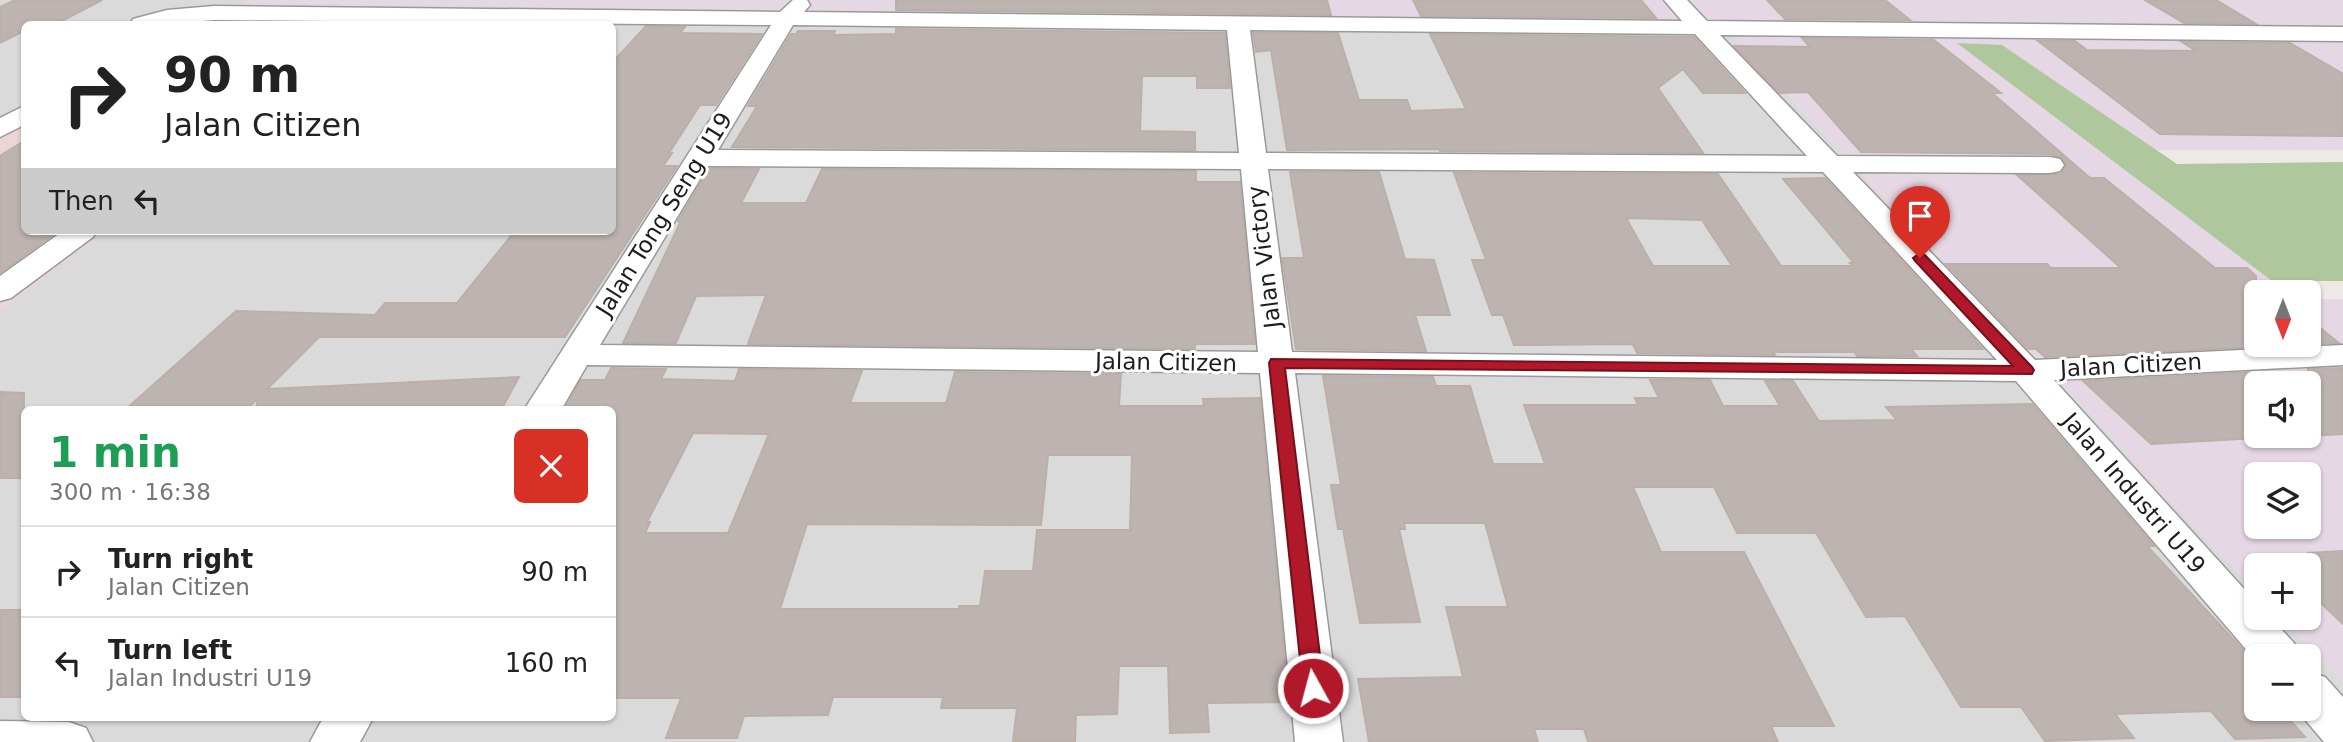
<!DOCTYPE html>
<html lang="en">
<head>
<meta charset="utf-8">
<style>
  body { margin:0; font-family:"DejaVu Sans",sans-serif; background:#f2f2f2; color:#222; height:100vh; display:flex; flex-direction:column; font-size:26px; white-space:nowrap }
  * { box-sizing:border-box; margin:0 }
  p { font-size:23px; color:#767676 }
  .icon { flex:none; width:38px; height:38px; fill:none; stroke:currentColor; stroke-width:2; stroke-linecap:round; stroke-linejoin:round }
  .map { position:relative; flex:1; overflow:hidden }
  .drawer { position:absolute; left:21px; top:406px; width:595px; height:315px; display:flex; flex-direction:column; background:#fff; border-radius:10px; box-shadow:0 2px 5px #0004 }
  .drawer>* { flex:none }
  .top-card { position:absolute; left:21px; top:21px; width:595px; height:214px; border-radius:10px; box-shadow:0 2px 5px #0004; background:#fff; color:#222; overflow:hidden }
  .needle { width:46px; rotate:180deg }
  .controls { position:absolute; left:2244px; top:280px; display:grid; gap:14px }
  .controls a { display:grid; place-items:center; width:77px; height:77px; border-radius:10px; background:#fff; box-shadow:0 2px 5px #0004; font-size:35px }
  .pin { position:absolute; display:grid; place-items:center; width:60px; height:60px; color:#fff; margin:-72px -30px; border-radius:50% 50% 50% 0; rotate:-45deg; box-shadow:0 0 7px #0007 }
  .pin .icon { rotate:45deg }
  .me { position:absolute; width:77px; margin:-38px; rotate:353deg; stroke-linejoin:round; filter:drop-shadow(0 0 5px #0008) }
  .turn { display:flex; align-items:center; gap:24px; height:147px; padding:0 28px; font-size:32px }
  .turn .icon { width:91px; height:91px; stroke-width:2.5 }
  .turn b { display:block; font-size:49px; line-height:60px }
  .then { display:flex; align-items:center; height:66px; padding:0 28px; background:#0003; gap:14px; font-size:26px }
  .round { display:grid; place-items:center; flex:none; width:74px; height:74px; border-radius:10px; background:#f2f2f2 }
  .headline { display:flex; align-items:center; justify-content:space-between; height:119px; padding:0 28px }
  h1 { font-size:42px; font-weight:600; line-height:52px; color:#1e9e55 }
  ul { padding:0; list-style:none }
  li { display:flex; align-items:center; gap:21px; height:91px; padding:0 28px; border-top:2px solid #e0e0e0 }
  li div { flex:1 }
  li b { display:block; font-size:26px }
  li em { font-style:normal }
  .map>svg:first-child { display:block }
  .residential { fill:#dbdada; fill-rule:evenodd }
  .commercial { fill:#ecd5d7 }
  .industrial { fill:#e5d7e4; fill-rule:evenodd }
  .forest { fill:#afc79d }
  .building { fill:#bdb4b1; stroke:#bcafa8; stroke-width:2; fill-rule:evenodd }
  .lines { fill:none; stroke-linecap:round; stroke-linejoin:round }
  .street-casing { stroke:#9a9a9a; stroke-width:3 }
  .street { fill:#fff; fill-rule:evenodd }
  .route { fill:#b1182a; stroke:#73101b; stroke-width:2 }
  .labels { text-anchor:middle; stroke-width:6; stroke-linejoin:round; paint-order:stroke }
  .street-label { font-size:23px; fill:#1d1d1d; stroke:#fff }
</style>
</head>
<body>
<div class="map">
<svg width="2343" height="742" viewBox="0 0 2343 742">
  <rect width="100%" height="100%" fill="#ede9e4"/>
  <!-- residential -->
  <path class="residential" d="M0 0H250L245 3 1717 21 2256 591V618H2281L2343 683V742H0ZM24 24H612V231H24ZM24 410H612V718H24ZM2256 656H2308V709H2256Z"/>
  <!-- commercial -->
  <path class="commercial" d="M24 103V231H107L0 310V117Z"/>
  <!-- industrial -->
  <path class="industrial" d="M250 0H2343V150H2105L2286 292H2256V345H2308V299H2343V683L2281 618H2308V565H2256V591L1717 21 244 4ZM2256 383H2308V436H2256ZM2256 474H2308V527H2256Z"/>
  <!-- forest -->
  <path class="forest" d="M1957 43 2002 45 2177 164 2343 162V281H2272Z"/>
  <!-- building -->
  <path class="building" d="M15 0H102L56 24H24V31L0 43V7Z
    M896 0H1327L1331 15 896 10Z
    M1413 0H1641L1656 18 1421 16Z
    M1767 0H1885L1910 20 1785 19Z
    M2145 0H2216L2256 24 2184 23Z
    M646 26 685 27 680 33 762 34 716 105H700L669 153H672L663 166H677L565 337H319L267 389 519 377 501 410H257V399L246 410H125L236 311 375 315 385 303H457L515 231H612V63Z
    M896 29 1225 33 1230 88H1197V76H1142L1140 131 1195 132V150L732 147 757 106H748L791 34H796L798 31H835L833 35 896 34Z
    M1253 33H1338L1359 100H1407L1411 111 1466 109 1430 34 1694 37 1745 93H1703L1683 69 1658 88 1703 153 1440 151 1439 149 1287 150 1271 50 1256 52Z
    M1802 38 1934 40 2001 93H1992L2090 178H2104L2215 268H2247L2256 276V347L2045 357 2036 349H2028L1946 264H2047L2051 268H2121L2017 175 2061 174 2066 166 2062 158 2050 154 1861 152 1808 92 1779 93 1734 46 1810 47Z
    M2038 41H2075L2087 50 2196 51 2182 42 2290 43 2343 74V136L2160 134Z
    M24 141V231H58L0 273V156Z
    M709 169H759L741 203H806L822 169 1196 171V182H1240L1255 344H1195V349L748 344 766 295 696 296 676 343H623L680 223 678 221Z
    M1290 172H1379L1405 259 1434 260 1450 315H1415L1426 351 1296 349 1282 258H1304Z
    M1454 173 1718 174 1781 266H1853L1850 263H1854L1783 179 1825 178 1983 349H1911L1917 356H1857L1854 352H1773L1775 355 1637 353 1633 344 1514 345 1503 315H1492L1472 260H1486ZM1626 218 1702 220 1732 266H1653Z
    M2308 318 2339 343 2308 344Z
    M611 368 666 369 661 379 735 381 739 369 862 371 850 403H946L955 372 1121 374 1119 406H1204L1203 399 1260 398 1289 702 1207 703 1209 732 1170 733 1168 666H1119L1117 714 1076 715 1075 741H1013L1017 708H941L943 697H833L828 715 744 716 737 738H666L681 698H612V410H564L581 380H605ZM693 433 769 434 728 533H645L650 522H647ZM1048 455H1132L1130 530H1037L1033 571H985L980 606H959V609H780L807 524 1041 525Z
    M2343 368V434L2308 436V369Z
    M2256 372V438L2151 444 2083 381Z
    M1323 376 1433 377 1436 386H1470L1493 464H1545L1524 405H1638L1635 398H1659L1650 380H1710L1723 406H1780L1765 381H1793L1819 421 1897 420 1886 407 2032 404 2154 546H2147L2256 664V709H2280L2305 737 2235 739 2211 711 2115 714 2134 738 2045 741 2021 707H1961L1905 616 1866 617 1816 533H1737L1714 487H1633L1661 552H1744L1834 726H1771L1778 742H1588L1584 729H1534L1538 742H1369L1358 679 1463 677 1446 607H1508L1485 523H1404L1405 529H1399L1420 622 1360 623 1343 529H1338L1331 485H1341Z
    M0 392 24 393V478H0Z
    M2343 551V624L2308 591V553Z
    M0 610H24V697H0Z"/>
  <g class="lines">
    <defs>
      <path id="street" d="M793 0H807L810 5 804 12 1682 21 1664 0H1687L1707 21 2343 27V41L1720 35 1837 156 2050 157 2060 159 2064 165 2060 171 2050 173 1853 172 2035 360 2343 345V365L2054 380 2256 602V618H2271L2294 643 2301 656H2256V661L2016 381 1295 373 1343 742H1295L1260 373 587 365 561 410H524L771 25 214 20 164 24H130L133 19 167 10 214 6 780 12ZM793 25 1227 30 1239 153 718 150ZM1250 30 1695 34 1807 156 1266 153ZM708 166 1241 169 1258 352 600 345ZM1268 169 1823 172 1997 360 1292 352Z
        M24 106V125L0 137V118Z
        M63 231H97L93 237 11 298 0 301V276Z
        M2308 671 2325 677 2343 697V742H2324L2296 709H2308Z
        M323 718H373L360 742H310Z
        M0 721 69 722 86 728 93 742H0Z"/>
    </defs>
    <!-- street casing -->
    <use href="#street" class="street-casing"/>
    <!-- street -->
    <use href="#street" class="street"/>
  </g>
  <!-- route -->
  <path class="route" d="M1920 253 1925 255 2032 367 2034 370 2032 374 1285 368 1324 688 1321 694 1313 696 1306 694 1303 688 1269 363 1271 359 2013 366 1915 261 1913 258Z"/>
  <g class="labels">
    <!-- street labels -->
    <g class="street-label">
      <text transform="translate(664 214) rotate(-58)" y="8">Jalan Tong Seng U19</text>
      <text transform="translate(1264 257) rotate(-97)" y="8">Jalan Victory</text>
      <text transform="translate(1166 362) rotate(1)" y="8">Jalan Citizen</text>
      <text transform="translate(2131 365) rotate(-3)" y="8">Jalan Citizen</text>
      <text transform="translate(2134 493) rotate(49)" y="8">Jalan Industri U19</text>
    </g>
  </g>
</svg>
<div class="controls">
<a><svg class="needle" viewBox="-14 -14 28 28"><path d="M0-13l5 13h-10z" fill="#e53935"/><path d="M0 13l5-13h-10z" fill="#767676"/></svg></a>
<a><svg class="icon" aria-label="sound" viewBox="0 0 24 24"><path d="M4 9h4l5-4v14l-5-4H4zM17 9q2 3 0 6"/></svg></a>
<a><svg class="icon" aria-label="layers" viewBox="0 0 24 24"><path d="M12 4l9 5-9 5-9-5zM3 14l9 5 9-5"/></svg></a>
<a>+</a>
<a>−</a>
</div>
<div class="pin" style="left:1920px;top:258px;background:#d93025"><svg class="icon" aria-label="arrive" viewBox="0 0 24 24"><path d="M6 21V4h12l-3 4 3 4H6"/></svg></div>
<svg class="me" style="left:1313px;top:688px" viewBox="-20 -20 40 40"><circle r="17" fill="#b1182a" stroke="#fff" stroke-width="3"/><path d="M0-11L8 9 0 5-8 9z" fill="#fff"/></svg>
<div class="top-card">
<div class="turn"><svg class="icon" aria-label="right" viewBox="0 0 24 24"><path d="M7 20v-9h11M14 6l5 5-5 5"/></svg><div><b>90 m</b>Jalan Citizen</div></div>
<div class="then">Then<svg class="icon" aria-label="left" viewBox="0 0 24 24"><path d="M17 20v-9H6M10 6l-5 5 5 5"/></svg></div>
</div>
<section class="drawer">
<div class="headline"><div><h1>1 min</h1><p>300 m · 16:38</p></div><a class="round" style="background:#d93025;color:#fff"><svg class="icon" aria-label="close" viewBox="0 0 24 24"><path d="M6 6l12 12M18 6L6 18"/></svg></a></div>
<ul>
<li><svg class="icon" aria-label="right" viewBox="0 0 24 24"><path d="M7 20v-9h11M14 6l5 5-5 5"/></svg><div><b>Turn right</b><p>Jalan Citizen</p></div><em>90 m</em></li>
<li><svg class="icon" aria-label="left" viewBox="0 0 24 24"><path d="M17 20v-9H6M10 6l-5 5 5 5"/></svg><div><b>Turn left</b><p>Jalan Industri U19</p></div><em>160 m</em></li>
</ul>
</section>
</div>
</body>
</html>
